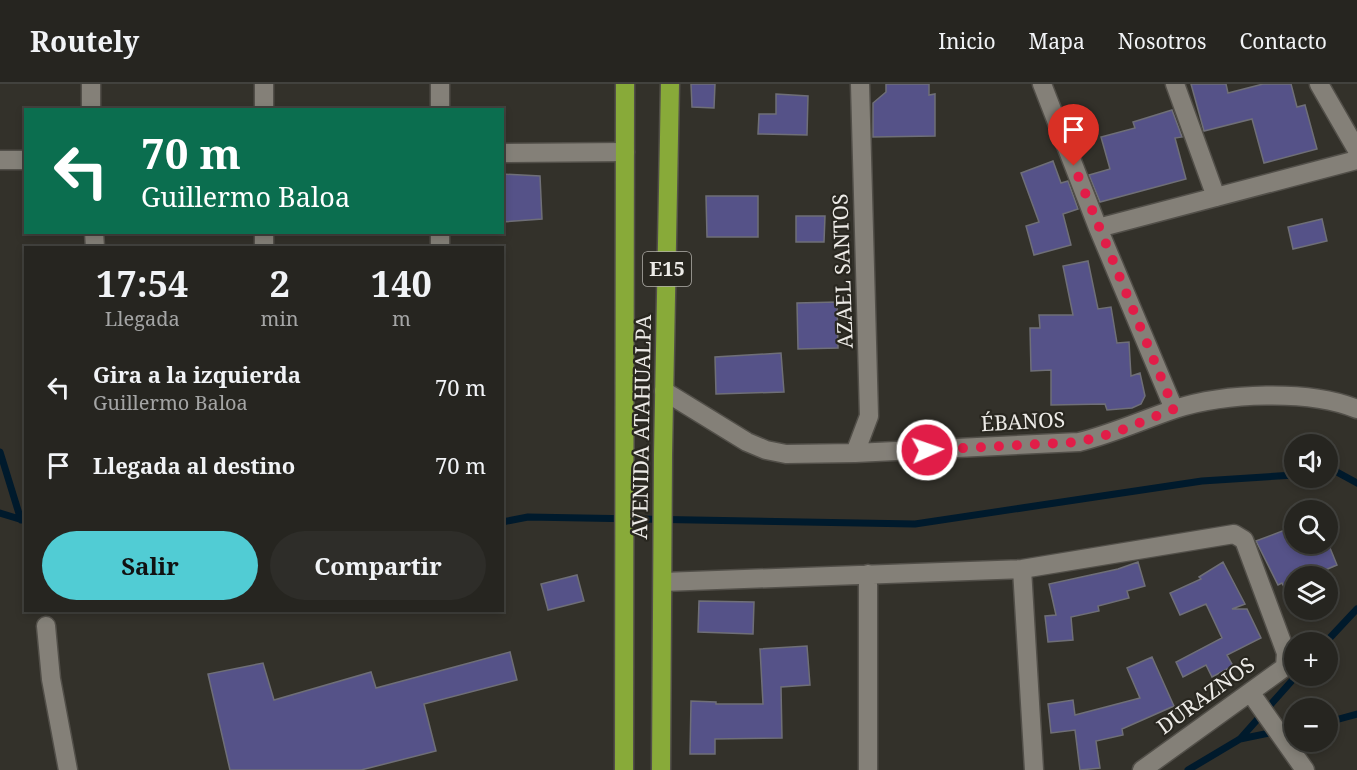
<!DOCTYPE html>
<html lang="es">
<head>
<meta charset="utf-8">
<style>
  body { margin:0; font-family:"Noto Serif",serif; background:#2e2d29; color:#f1f3f6; height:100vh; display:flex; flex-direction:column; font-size:22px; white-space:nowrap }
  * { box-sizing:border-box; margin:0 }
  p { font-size:20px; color:#a4a5a5 }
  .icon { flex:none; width:33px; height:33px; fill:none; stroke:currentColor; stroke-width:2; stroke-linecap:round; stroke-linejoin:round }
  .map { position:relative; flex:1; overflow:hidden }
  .side { position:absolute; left:24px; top:162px; width:480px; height:366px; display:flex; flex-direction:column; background:#262520; border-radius:0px; box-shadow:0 3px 9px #0003,0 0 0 2px #42423e }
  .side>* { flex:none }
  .guide { position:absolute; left:24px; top:24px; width:480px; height:126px; border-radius:0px; box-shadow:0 3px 9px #0003,0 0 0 2px #42423e; background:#0b6e4f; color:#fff; overflow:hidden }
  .tools { position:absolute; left:1284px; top:350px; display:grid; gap:12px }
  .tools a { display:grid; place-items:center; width:54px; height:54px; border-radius:50%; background:#262520; box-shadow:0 3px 9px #0003,0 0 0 2px #42423e; font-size:30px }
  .pin { position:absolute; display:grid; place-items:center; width:51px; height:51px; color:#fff; margin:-62px -26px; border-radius:50% 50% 50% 0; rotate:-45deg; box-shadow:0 0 6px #0007 }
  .pin .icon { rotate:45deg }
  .me { position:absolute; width:66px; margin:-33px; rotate:87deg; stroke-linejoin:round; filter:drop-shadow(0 0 4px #0008) }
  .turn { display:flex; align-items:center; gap:21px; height:126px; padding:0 18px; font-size:27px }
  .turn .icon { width:78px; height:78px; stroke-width:2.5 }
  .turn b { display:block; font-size:42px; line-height:51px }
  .eta { display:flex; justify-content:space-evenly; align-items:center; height:102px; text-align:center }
  .eta b { font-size:36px; font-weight:700; line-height:42px }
  .button { display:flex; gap:12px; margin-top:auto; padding:12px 18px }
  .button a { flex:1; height:69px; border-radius:36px; background:#51ccd4; color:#111; font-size:24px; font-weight:700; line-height:69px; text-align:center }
  .button a+a { background:#2e2d29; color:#f1f3f6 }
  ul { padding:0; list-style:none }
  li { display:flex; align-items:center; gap:18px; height:78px; padding:0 18px }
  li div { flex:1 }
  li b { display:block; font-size:22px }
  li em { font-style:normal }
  header { display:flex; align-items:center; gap:36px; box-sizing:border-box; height:84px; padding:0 30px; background:#262520; border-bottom:2px solid #42423e }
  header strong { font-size:28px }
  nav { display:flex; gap:33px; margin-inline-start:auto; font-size:21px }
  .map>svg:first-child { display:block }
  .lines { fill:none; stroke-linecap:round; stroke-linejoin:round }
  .stream { stroke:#001a2c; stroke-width:7 }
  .building { fill:#555288; stroke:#6f6f77; stroke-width:1.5 }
  .street-casing { stroke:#524f49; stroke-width:21 }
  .highway-casing { stroke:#524f49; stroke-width:21 }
  .street { stroke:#848078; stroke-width:18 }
  .highway { stroke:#88aa39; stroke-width:18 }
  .route { stroke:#e11d48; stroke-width:10; stroke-dasharray:0 18 }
  .labels { text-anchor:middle; stroke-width:4.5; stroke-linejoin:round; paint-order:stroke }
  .shield { fill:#292720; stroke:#b2b0ab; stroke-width:1.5 }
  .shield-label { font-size:20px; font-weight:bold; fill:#edebe7 }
  .street-label { font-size:21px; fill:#edebe7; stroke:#292720 }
</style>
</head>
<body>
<header>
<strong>Routely</strong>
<nav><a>Inicio</a><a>Mapa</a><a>Nosotros</a><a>Contacto</a></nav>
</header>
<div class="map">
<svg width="1357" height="686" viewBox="0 0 1357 686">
  <rect width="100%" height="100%" fill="#33312a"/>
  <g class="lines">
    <!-- stream -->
    <path class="stream" d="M0 368 21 436
      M1328 388 1335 387 1357 399
      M0 429 26 437
      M502 438 528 433 915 440 1202 397 1294 391
      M1326 558 1357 525
      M1328 638 1357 630
      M1240 655 1294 644
      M1188 686 1240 655 1297 591"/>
  </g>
  <!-- building -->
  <path class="building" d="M691 0H715L714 24 692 23Z
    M886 0H929V11L935 10V52L873 53V19L886 8Z
    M1191 0H1226L1228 9 1263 0H1291L1297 23 1305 21 1317 65 1264 79 1252 35 1204 47Z
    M776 10 808 12 807 51 758 50 759 30H776Z
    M1172 26 1182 53 1175 54 1186 95 1100 118 1089 91 1110 85 1101 53 1135 44 1133 38Z
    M1053 77 1061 99 1068 97 1078 125 1063 130 1071 161 1034 171 1026 142 1039 138 1021 89Z
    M502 90 540 92 542 135 502 138Z
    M706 112H758V153H707Z
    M796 132H825L824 158H796Z
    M1322 135 1327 157 1293 165 1288 143Z
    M1088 177 1098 225 1111 223 1117 259 1129 258 1131 292 1140 289 1145 312 1141 320 1132 324 1107 326 1105 320 1051 321V286L1031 287 1030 244H1040L1039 231H1073L1063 182Z
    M837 218 838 264 798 265 797 219Z
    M781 269 784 308 716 310 715 273Z
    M1285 446 1290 459H1328L1337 481 1311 492H1294V499L1284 503 1282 499 1278 501 1256 457Z
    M1138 478 1145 502 1127 507 1129 514 1098 522 1099 527 1071 533 1073 556 1048 558 1045 532 1056 531 1049 500 1118 485Z
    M1223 478 1245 520 1232 525H1247L1261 554 1227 571 1233 582 1212 593 1206 581 1183 593 1176 578 1222 554 1206 520 1180 531 1170 509 1201 495 1199 493Z
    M577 491 584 517 548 526 541 500Z
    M699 517 754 518 753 550 698 548Z
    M807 562 810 601 781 603 782 654 715 655V670H690L691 617 716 618V620H763L760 565Z
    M510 568 517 596 424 620 436 667 361 686H230L208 590 263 579 274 616 371 588 376 604Z
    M1152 573 1174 622 1122 645 1123 651 1096 657 1100 684 1080 686 1075 646 1051 649 1048 620 1073 616 1075 631 1140 614 1127 584Z"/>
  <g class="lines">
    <defs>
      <path id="street" d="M91 0V26
        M264 0V26
        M1042 0 1098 144 1174 325
        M1175 0 1216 113
        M1319 0 1357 66
        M440 26V0
        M502 69 625 68
        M0 76H26
        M1098 144 1357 76
        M94 148 95 164
        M440 148V164
        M264 164V148
        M664 307 747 358 766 366 786 370 855 369 1079 358C1112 350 1142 336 1175 325 1224 309 1309 305 1357 325
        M855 369 869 332 860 0
        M1022 485 1034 686
        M868 490V686
        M663 498 1022 485 1234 450 1244 456 1286 569 1285 583 1142 686
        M46 542 51 595 68 686
        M1250 608 1305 686"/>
      <path id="highway" d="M624 686 625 0
        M661 686 663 371 670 0"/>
    </defs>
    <!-- street casing -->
    <use href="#street" class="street-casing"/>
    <!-- highway casing -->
    <use href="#highway" class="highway-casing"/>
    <!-- street -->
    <use href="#street" class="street"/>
    <!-- highway -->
    <use href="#highway" class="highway"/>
  </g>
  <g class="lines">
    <!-- route -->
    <path class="route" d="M927 366 1079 358 1114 349 1174 325 1074 82"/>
  </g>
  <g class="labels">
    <!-- shield labels -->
    <rect class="shield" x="643" y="168" width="48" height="34" rx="4.5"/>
    <g class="shield-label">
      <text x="667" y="192">E15</text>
    </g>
    <!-- street labels -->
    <g class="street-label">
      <text transform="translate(843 187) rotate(-92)" y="7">AZAEL SANTOS</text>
      <text transform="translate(1023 338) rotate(-3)" y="7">ÉBANOS</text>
      <text transform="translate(642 343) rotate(-89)" y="7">AVENIDA ATAHUALPA</text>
      <text transform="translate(1206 612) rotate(-36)" y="7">DURAZNOS</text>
    </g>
  </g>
</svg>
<div class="tools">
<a><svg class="icon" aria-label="sound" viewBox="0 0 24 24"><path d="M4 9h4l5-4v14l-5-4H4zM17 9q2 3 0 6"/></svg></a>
<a><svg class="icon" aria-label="search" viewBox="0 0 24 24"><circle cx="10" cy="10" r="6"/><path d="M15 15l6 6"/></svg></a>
<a><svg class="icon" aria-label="layers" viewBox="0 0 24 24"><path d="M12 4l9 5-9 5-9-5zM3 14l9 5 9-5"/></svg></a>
<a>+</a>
<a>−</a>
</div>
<div class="pin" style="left:1074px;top:82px;background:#d93025"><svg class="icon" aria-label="arrive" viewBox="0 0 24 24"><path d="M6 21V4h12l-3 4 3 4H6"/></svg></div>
<svg class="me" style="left:927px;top:366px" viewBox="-20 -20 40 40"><circle r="17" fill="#e11d48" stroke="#fff" stroke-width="3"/><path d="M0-11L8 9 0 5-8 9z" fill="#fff"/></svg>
<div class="guide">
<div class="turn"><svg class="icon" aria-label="left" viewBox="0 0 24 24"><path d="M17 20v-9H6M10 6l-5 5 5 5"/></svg><div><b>70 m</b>Guillermo Baloa</div></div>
</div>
<section class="side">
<div class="eta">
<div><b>17:54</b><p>Llegada</p></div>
<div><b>2</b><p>min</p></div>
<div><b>140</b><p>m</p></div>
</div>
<ul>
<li><svg class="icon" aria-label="left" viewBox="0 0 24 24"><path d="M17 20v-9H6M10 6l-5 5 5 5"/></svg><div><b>Gira a la izquierda</b><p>Guillermo Baloa</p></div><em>70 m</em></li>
<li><svg class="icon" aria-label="arrive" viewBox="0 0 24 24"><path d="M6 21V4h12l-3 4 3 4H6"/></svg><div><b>Llegada al destino</b></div><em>70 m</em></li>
</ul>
<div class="button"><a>Salir</a><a>Compartir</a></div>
</section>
</div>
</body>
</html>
